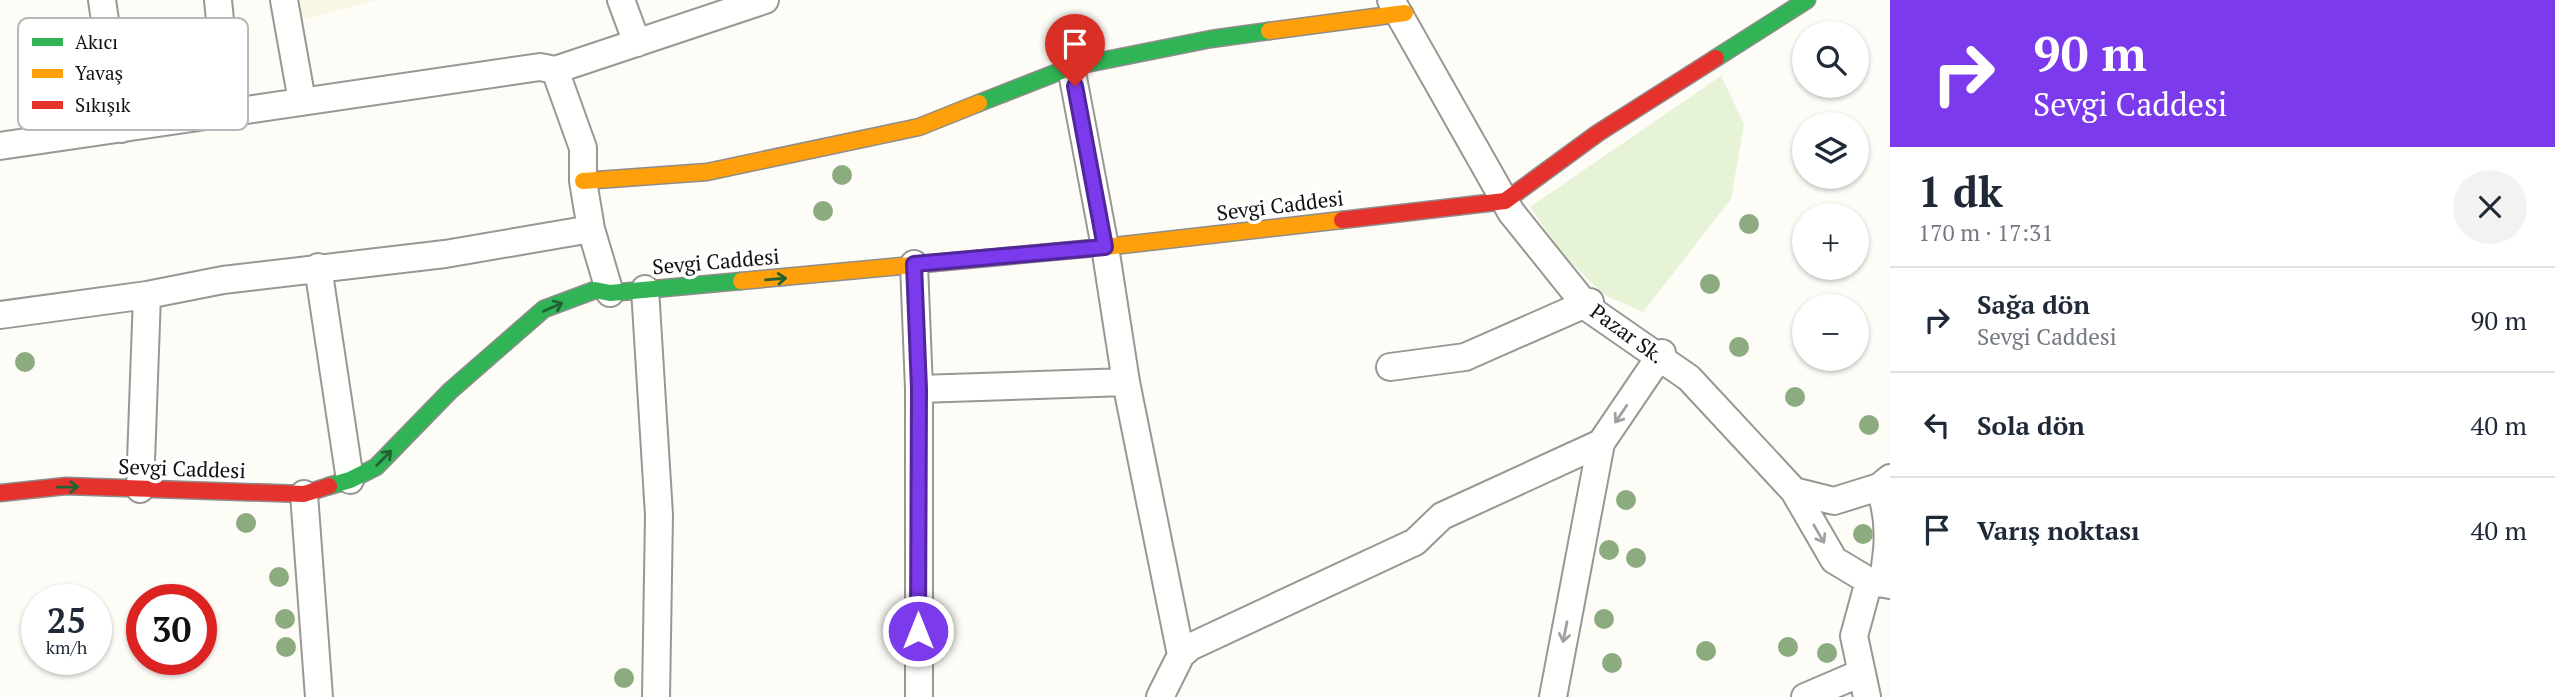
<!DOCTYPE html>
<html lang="tr">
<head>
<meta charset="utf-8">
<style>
  body { margin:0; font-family:"PT Serif",serif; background:#f2f2f3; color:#1f2937; height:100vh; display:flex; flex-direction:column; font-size:26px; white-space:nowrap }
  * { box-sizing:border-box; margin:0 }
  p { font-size:23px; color:#747a83 }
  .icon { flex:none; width:38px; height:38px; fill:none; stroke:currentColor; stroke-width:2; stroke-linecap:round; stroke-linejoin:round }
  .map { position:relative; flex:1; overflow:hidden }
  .details { display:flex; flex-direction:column; background:#fff; width:665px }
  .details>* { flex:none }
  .top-card { background:#7c3aed; color:#fff; overflow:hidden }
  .controls { position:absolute; left:1792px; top:21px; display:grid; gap:14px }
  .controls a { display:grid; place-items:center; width:77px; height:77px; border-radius:50%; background:#fff; box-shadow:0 2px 5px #0004; font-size:35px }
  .speed { position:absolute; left:21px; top:584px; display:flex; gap:14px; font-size:35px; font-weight:700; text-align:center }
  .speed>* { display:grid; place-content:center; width:91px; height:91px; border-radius:50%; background:#fff; box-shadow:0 2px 5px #0004; line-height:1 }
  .speed small { font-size:18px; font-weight:400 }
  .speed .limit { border:10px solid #d22; background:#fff; color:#111 }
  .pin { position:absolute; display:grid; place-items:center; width:60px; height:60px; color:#fff; margin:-72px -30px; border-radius:50% 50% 50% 0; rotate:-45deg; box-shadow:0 0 7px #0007 }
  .pin .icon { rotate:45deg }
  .me { position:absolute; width:77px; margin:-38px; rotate:0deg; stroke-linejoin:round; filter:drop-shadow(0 0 5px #0008) }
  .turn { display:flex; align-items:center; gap:24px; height:147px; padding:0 28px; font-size:32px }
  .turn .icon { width:91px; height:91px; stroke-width:2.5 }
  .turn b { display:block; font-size:49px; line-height:60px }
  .round { display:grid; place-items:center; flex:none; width:74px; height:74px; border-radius:37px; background:#f2f2f3 }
  .headline { display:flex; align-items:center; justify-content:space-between; height:119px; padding:0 28px }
  h1 { font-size:42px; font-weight:700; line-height:52px }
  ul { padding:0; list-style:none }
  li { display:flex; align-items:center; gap:21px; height:105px; padding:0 28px; border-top:2px solid #e0e1e3 }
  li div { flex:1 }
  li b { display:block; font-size:26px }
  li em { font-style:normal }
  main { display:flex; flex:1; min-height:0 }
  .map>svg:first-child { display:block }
  .farmland { fill:#f9f7e4 }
  .green { fill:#e7f3d7 }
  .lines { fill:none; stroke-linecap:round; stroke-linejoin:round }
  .street-casing { stroke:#979795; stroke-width:30 }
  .fast-casing { stroke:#8e8d8b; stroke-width:19 }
  .slow-casing { stroke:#8e8d8b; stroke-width:19 }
  .jam-casing { stroke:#8e8d8b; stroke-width:19 }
  .street { stroke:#fffffe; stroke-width:26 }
  .fast { stroke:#30b455; stroke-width:16 }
  .slow { stroke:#ff9f0a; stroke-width:16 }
  .jam { stroke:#e5322d; stroke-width:16 }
  .tree { fill:#8cac80 }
  .oneway { stroke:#206233 }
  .oneway2 { stroke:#a0a09f }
  .route-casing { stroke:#51269a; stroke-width:18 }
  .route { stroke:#7c3aed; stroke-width:12 }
  .labels { text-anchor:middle; stroke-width:7; stroke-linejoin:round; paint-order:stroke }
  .street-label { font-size:21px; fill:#111; stroke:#fff }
  .key { fill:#fff; stroke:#b8b8b8; stroke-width:2 }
  .key-label { font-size:19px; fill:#111 }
</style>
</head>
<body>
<main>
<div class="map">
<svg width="1890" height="697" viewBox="0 0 1890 697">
  <rect width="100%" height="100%" fill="#fdfcf7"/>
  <!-- farmland -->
  <path class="farmland" d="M295 0H376L297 21Z"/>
  <!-- green -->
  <path class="green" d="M1721 76 1744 124 1731 199 1643 312 1604 295 1561 252 1530 207Z"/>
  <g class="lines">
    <defs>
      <path id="street" d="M102 0 121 129
        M218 0 229 113
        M284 0 302 101
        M621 0 637 43
        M1391 0 1511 212 1588 308 1689 378 1794 491 1834 560 1869 581 1890 585
        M1071 67 1105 247 1126 382 1181 655
        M555 70 583 148V181L591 229 610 293
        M0 146 540 67 555 70 765 0
        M914 264 919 389V697
        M318 267 350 480
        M645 289 659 515 656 697
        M0 315 147 295 223 280 445 254 591 229
        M1390 367 1465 357 1590 302
        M919 389 1126 382
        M1879 487C1887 508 1889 528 1887 550 1886 562 1883 571 1885 584
        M140 489 147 295
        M1794 491 1834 501 1879 487 1890 478
        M304 494 319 697
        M1160 697 1181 655 1190 647 1415 542 1442 516 1601 443
        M1553 697 1601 443 1662 353
        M1805 697 1861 673
        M1867 697 1854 636 1869 581"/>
      <path id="fast" d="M1716 58 1807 0
        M979 103 1071 67 1211 39 1269 31
        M329 486 350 480 376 467 450 391 544 309 595 290 610 293 741 281"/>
      <path id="slow" d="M1269 31 1405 13
        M583 181 707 172 919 127 979 103
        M741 281 1105 247 1342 220"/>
      <path id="jam" d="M1342 220 1505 201 1598 133 1716 58
        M0 493 66 486 304 494 329 486"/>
    </defs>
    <!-- street casing -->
    <use href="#street" class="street-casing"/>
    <!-- fast casing -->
    <use href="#fast" class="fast-casing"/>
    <!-- slow casing -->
    <use href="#slow" class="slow-casing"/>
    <!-- jam casing -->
    <use href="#jam" class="jam-casing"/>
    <!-- street -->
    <use href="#street" class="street"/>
    <!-- fast -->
    <use href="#fast" class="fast"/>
    <!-- slow -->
    <use href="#slow" class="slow"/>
    <!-- jam -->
    <use href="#jam" class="jam"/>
  </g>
  <!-- trees -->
  <g class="tree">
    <circle cx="842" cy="175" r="10"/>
    <circle cx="823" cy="211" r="10"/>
    <circle cx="1749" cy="224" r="10"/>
    <circle cx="1710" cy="284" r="10"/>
    <circle cx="1739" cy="347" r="10"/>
    <circle cx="25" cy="362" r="10"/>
    <circle cx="1795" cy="397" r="10"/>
    <circle cx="1869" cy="425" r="10"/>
    <circle cx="1626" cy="500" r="10"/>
    <circle cx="246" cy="523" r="10"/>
    <circle cx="1863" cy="534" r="10"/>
    <circle cx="1609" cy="550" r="10"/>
    <circle cx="1636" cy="558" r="10"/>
    <circle cx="279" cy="577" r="10"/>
    <circle cx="285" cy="619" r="10"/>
    <circle cx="1604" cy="619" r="10"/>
    <circle cx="286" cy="647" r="10"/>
    <circle cx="1788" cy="647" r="10"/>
    <circle cx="1706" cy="651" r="10"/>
    <circle cx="1827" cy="653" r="10"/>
    <circle cx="1612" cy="663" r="10"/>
    <circle cx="624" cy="678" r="10"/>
  </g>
  <!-- one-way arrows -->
  <defs><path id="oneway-shaft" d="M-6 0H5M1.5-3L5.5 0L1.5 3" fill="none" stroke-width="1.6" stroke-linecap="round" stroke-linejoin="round" transform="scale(1.75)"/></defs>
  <g class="oneway">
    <use href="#oneway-shaft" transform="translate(776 279) rotate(-5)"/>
    <use href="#oneway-shaft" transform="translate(553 307) rotate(-24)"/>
    <use href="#oneway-shaft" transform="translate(384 458) rotate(-45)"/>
    <use href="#oneway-shaft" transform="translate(68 487) rotate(-1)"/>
  </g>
  <g class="oneway2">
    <use href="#oneway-shaft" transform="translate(1621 414) rotate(124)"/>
    <use href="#oneway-shaft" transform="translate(1819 534) rotate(60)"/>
    <use href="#oneway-shaft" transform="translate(1565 632) rotate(101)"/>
  </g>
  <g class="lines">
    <defs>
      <path id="route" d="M918 631 919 389 914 264 1105 247 1075 86"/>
    </defs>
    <!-- route casing -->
    <use href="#route" class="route-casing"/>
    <!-- route -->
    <use href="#route" class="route"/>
  </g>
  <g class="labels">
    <!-- street labels -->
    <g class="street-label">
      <text transform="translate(1280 206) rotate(-7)" y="7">Sevgi Caddesi</text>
      <text transform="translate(716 262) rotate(-5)" y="7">Sevgi Caddesi</text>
      <text transform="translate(1627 334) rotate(36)" y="7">Pazar Sk.</text>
      <text transform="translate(182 469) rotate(2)" y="7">Sevgi Caddesi</text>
    </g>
  </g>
  <!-- legend -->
  <rect x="18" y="18" width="230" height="112" rx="10" class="key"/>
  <rect x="32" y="38" width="31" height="8" fill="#30b455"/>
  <rect x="32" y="69" width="31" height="9" fill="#ff9f0a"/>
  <rect x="32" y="101" width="31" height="8" fill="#e5322d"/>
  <g class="key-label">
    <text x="75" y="49">Akıcı</text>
    <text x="75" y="80">Yavaş</text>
    <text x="75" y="112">Sıkışık</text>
  </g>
</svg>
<div class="controls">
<a><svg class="icon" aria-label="search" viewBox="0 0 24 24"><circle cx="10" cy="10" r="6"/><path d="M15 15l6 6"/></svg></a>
<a><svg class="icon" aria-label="layers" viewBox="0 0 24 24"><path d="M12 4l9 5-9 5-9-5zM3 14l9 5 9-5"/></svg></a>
<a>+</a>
<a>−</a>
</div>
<div class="speed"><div>25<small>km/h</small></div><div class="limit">30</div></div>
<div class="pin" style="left:1075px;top:86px;background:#d93025"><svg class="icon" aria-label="arrive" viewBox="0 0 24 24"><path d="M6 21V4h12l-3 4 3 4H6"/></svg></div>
<svg class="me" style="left:918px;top:631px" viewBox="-20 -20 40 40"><circle r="17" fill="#7c3aed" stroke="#fff" stroke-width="3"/><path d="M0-11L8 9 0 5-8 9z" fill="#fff"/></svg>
</div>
<section class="details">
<div class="top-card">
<div class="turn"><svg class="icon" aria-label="right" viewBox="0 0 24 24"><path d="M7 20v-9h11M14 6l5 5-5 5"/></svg><div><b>90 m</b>Sevgi Caddesi</div></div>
</div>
<div class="headline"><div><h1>1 dk</h1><p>170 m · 17:31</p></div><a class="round"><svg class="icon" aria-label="close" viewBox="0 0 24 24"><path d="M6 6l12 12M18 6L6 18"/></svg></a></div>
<ul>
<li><svg class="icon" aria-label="right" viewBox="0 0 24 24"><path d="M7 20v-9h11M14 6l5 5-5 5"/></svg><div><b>Sağa dön</b><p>Sevgi Caddesi</p></div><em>90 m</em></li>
<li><svg class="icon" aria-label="left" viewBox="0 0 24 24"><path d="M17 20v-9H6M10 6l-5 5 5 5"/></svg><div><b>Sola dön</b></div><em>40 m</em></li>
<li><svg class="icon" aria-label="arrive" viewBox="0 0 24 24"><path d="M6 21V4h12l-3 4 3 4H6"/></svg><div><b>Varış noktası</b></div><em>40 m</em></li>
</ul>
</section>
</main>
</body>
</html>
